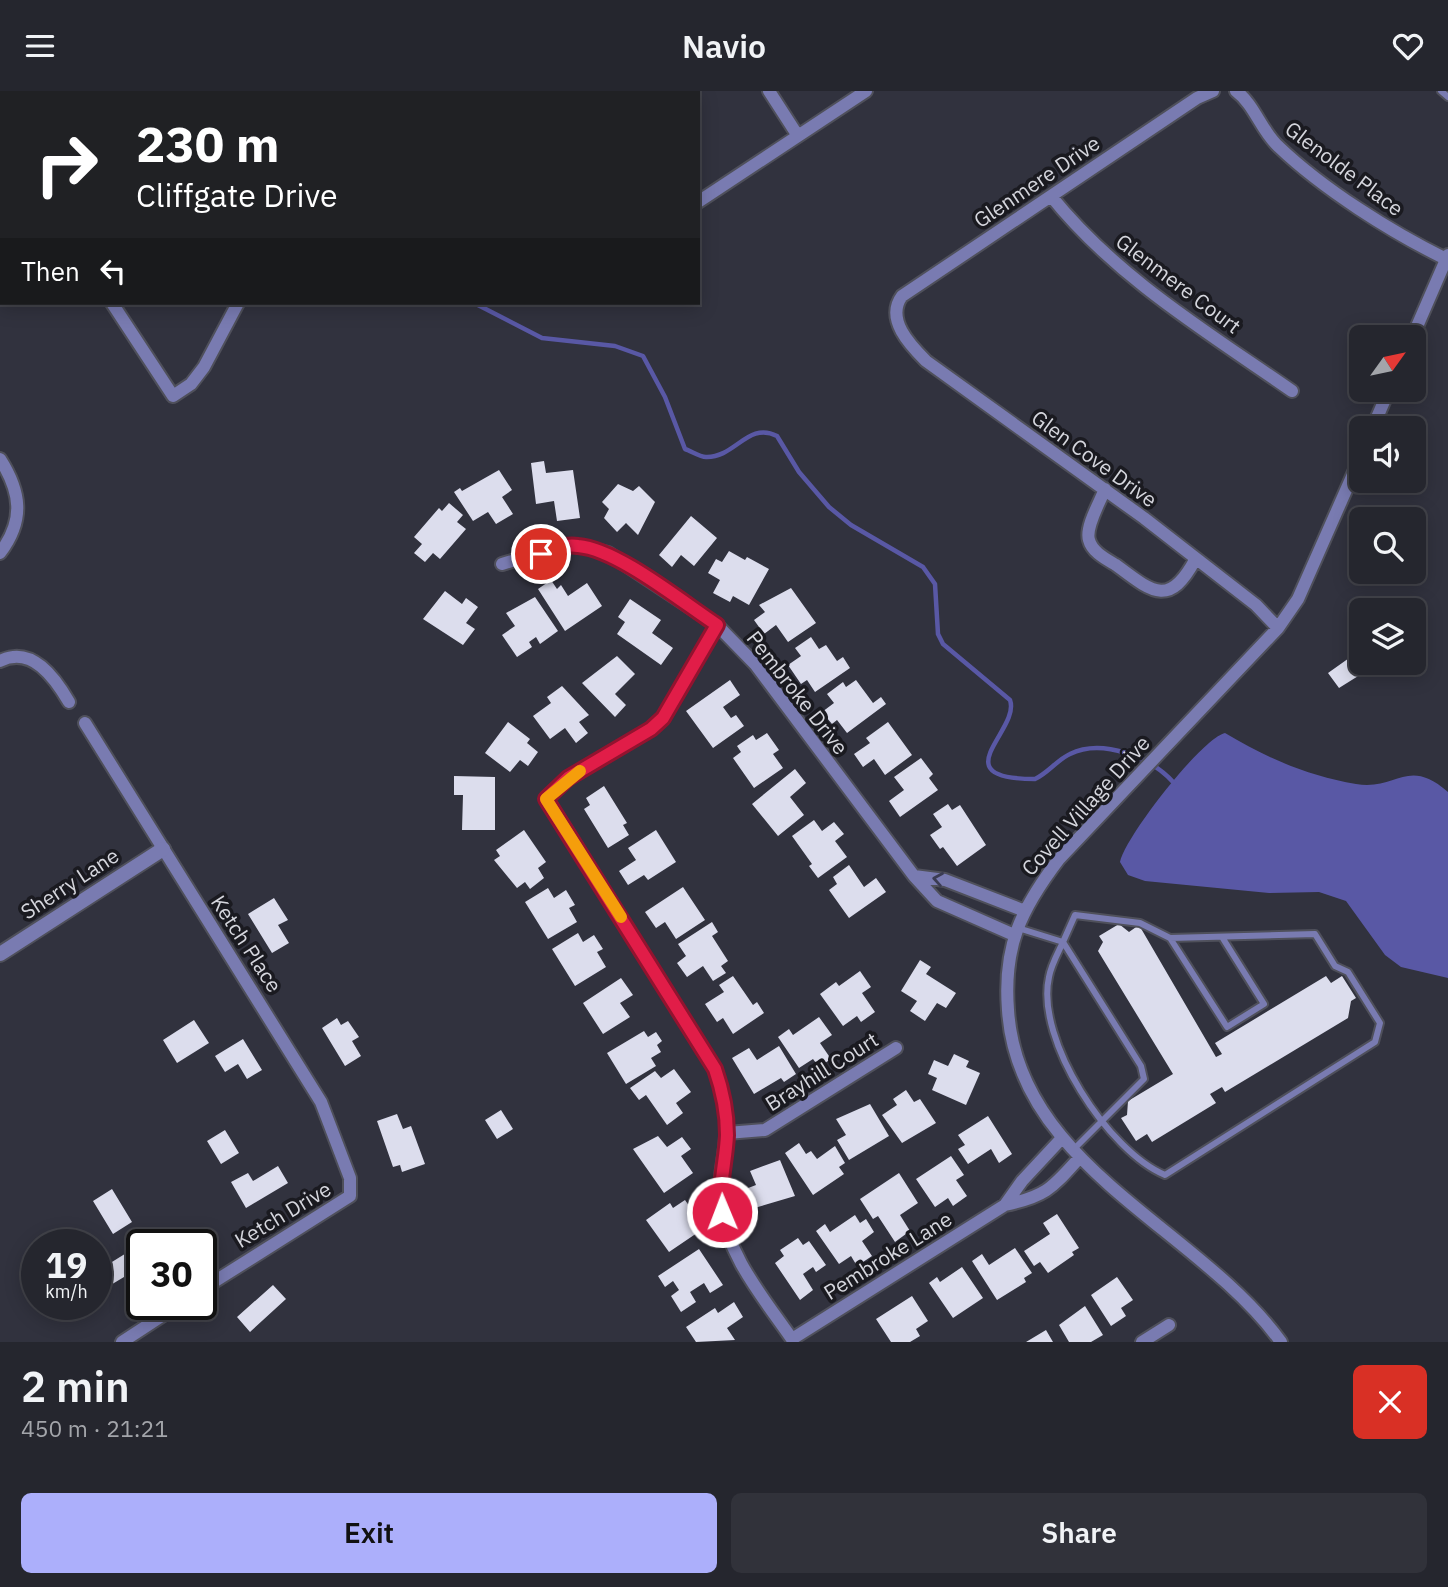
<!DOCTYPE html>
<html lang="en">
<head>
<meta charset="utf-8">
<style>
  body { margin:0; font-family:"IBM Plex Sans",sans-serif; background:#31323a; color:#f1f3f6; height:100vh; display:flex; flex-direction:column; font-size:26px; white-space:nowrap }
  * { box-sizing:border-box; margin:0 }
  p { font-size:23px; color:#a3a5aa }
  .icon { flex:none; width:38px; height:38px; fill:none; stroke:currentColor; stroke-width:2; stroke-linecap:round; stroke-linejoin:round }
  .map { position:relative; height:1251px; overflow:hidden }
  .side { display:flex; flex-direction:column; background:#25262e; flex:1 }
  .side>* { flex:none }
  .guide { position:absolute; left:0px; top:0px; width:700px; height:214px; box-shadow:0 4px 18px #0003,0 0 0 2px #42434a; background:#202124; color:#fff; overflow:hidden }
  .needle { width:46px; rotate:57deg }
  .fabs { position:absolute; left:1349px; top:234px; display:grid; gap:14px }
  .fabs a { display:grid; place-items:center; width:77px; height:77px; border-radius:10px; background:#25262e; box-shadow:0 4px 18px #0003,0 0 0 2px #42434a; font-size:35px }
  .speed { position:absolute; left:21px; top:1138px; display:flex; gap:14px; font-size:35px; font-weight:700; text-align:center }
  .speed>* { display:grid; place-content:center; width:91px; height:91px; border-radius:50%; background:#25262e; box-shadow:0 4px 18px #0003,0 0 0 2px #42434a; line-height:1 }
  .speed small { font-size:18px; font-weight:400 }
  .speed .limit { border:4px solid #111; border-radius:10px; background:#fff; color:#111 }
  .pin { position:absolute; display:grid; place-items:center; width:60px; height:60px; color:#fff; margin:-30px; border:4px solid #fff; border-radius:50%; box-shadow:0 2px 7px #0007 }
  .me { position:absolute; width:77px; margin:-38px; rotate:359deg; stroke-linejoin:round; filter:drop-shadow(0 0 5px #0008) }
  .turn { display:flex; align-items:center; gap:24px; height:147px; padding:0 21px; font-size:32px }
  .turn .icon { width:91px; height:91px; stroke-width:2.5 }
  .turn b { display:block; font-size:49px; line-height:60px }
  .then { display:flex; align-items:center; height:66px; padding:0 21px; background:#0003; gap:14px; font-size:26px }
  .round { display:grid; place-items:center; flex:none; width:74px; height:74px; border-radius:10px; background:#31323a }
  .headline { display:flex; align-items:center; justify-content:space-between; height:119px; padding:0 21px }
  h1 { font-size:42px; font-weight:600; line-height:52px }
  .action { display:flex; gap:14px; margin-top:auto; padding:14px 21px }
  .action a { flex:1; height:80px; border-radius:10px; background:#acaffb; color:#111; font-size:28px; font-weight:600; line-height:80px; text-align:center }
  .action a+a { background:#31323a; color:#f1f3f6 }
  header { display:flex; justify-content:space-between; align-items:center; height:91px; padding:0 21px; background:#25262e; font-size:32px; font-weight:600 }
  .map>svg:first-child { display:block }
  .water { fill:#5958a5 }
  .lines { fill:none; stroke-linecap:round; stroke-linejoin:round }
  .stream { stroke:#5958a5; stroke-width:4.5 }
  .building { fill:#dcdded }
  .service-casing { stroke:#4f505b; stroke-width:10 }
  .minor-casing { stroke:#4f505b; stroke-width:16 }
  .tertiary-casing { stroke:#4f505b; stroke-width:18 }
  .service { stroke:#797bb1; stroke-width:6 }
  .minor { stroke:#797bb1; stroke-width:12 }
  .tertiary { stroke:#797bb1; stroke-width:14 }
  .oneway { stroke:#3b3c53 }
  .route-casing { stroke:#92132f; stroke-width:18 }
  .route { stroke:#e11d48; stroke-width:12 }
  .slow { stroke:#f59e0b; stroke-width:12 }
  .labels { text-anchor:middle; stroke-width:7; stroke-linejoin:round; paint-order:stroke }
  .street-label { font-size:21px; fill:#d5d6dd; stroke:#1a1a20 }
</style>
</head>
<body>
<header><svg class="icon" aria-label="menu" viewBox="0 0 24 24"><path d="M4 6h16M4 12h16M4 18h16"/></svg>Navio<svg class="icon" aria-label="heart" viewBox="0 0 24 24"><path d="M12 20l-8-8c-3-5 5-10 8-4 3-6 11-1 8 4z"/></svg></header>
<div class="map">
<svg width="1448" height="1251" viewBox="0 0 1448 1251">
  <rect width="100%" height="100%" fill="#31323e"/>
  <!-- water -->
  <path class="water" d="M1225 642C1267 667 1308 685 1356 693 1397 700 1407 665 1448 701V887L1401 876 1385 864 1346 810 1319 801 1269 802 1145 790 1128 784 1120 771C1125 746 1201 648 1225 642Z"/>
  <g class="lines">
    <!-- stream -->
    <path class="stream" d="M410 0V2
      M474 212 542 247 615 255 643 265 665 306 685 358C691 360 700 366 706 366 735 367 748 330 777 345L799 381 829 416 851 434 923 476 935 493 938 543 943 553 1010 609C1021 639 940 688 1035 688 1048 682 1057 669 1070 663 1102 647 1151 666 1174 692"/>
  </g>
  <!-- building -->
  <path class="building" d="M544 370 546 382 573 379 580 427 557 430 554 410 536 413 531 372Z
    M499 379 512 399 502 406 513 423 496 433 488 421 473 430 454 401 460 397 462 400Z
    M618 393 633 400 639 395 655 411 638 444 626 432 617 441 604 427 609 418 602 411Z
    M449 412 463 424 457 431 466 438 440 468 433 462 425 471 414 462 422 453 414 446 439 417 442 420Z
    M691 425 717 447 694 475 681 464 672 476 659 464Z
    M729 460 745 469 747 466 769 478 749 514 733 505 730 511 713 502 720 489 708 482 716 468 722 471Z
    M551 489 557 498 561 494 568 505 587 492 602 515 565 540 538 498Z
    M791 497 816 532 788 551 776 534 764 543 754 529 765 521 759 514Z
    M445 500 462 513 466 507 478 516 466 532 475 538 463 554 423 528Z
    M535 506 558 540 540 553 536 546 529 551 532 556 517 566 502 544 515 535 506 522Z
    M630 508 661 529 652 542 673 557 661 574 617 543 625 531 618 526Z
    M811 546 819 558 826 554 837 570 843 566 850 577 815 601 807 589 801 593 788 574 801 565 795 557Z
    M1359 560 1362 572H1368L1371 577 1339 597 1328 582Z
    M617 565 635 583 615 603 626 614 615 626 582 592Z
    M730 589 740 604 723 616 731 627 736 624 744 635 713 657 686 620Z
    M856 589 873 612 881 606 886 613 847 642 837 629 832 633 822 621 834 612 827 603 843 591 846 596Z
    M562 595 589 624 579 631 588 642 576 652 565 637 550 648 533 625 551 612 547 606Z
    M508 631 530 648 527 652 538 661 528 675 520 669 510 681 485 662Z
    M888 631 912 664 885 684 874 668 863 676 854 663 870 652 866 647Z
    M767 642 779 659 773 663 783 677 754 697 733 667 741 661 737 655 753 644 756 649Z
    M921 667 933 683 929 687 938 699 900 726 889 710 904 699 894 686Z
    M795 678 806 692 790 706 804 724 778 745 752 713Z
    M454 685 495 686V739H462L463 704H454Z
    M604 695 627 732 623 734 629 744 608 757 584 718 590 714 586 707Z
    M948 713 952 719 960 714 986 754 957 775 943 756 940 758 930 744 942 736 933 723Z
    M814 729 822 740 834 731 844 743 835 750 847 766 818 787 809 775 812 773 792 745Z
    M524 739 546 771 538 777 544 787 530 798 525 791 517 797 494 769 500 765 496 759Z
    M656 739 676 771 648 789 644 784 628 794 619 780 636 769 628 757Z
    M849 774 864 796 876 787 886 801 849 827 829 799 837 793 833 786Z
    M683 796 705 829 676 848 665 831 656 837 645 821Z
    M548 797 554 807 566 799 575 814 569 817 577 831 548 848 525 811Z
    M274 807 288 829 278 834 289 852 272 862 248 823Z
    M712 831 718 841 712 845 728 870 721 875 726 882 713 890 703 875 687 886 677 872 686 865 678 853Z
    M1119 833 1129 841 1139 834 1216 966 1222 963 1215 952 1326 885 1331 892 1342 885 1356 907 1351 910 1348 927 1225 1001 1222 996 1210 1003 1216 1012 1152 1051 1147 1043 1136 1050 1121 1027 1127 1024 1128 1010 1173 983 1098 860 1103 851 1099 845Z
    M578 842 583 851 594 844 603 858 597 861 606 876 575 895 552 858Z
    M920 869 931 876 926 883 956 902 946 917 937 912 925 930 910 920 917 910 901 900Z
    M860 880 871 896 862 902 875 921 861 931 857 925 843 935 820 903 836 891 839 895Z
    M733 885 753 914 757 911 764 922 733 943 723 927 717 931 705 913 724 901 719 894Z
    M621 887 633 904 620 912 630 926 603 943 583 912Z
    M819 926 832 944 820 952 831 968 819 976 813 968 799 977 778 946 789 938 793 944Z
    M337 927 341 934 348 930 359 946 352 950 361 965 345 975 322 937Z
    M194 929 209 952 177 972 163 949Z
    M644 940 648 946 656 941 662 950 657 954 661 961 651 967 656 975 626 993 607 962Z
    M243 948 262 979 247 988 238 973 225 981 215 965Z
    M779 955 796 983 784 991 781 987 754 1003 732 967 749 957 757 969Z
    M954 963 969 970 966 976 980 982 966 1014 932 999 937 987 928 983 934 969 948 975Z
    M674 978 691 1001 676 1012 683 1022 667 1034 646 1004 639 1009 630 997 655 980 661 987Z
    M906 999 914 1011 920 1008 936 1032 902 1052 882 1024 897 1014 893 1008Z
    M870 1013 889 1045 849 1069 837 1049 846 1044 836 1028Z
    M501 1019 513 1038 497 1048 485 1029Z
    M397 1023 403 1038 411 1035 425 1073 402 1081 400 1074 393 1076 377 1030Z
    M988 1025 1012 1063 999 1072 991 1058 968 1073 958 1058 965 1054 958 1044Z
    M225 1039 239 1062 221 1073 207 1050Z
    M658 1045 667 1056 682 1046 691 1058 681 1065 693 1082 664 1102 633 1058Z
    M799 1052 806 1063 811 1060 817 1068 835 1055 845 1072 839 1076 844 1083 813 1104 785 1062Z
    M951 1065 964 1084 956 1089 967 1105 953 1115 948 1107 935 1116 916 1088Z
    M780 1069 795 1105 751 1118 743 1099 756 1094 750 1080Z
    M278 1075 288 1092 246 1117 231 1091 248 1082 253 1090Z
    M899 1082 918 1112 900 1124 910 1140 895 1151 878 1125 873 1128 860 1108Z
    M112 1098 132 1131 113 1143 93 1110Z
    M685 1109 699 1129 691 1134 697 1142 669 1161 646 1129 670 1112 673 1117Z
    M1057 1123 1079 1157 1072 1161 1074 1164 1048 1182 1040 1171 1034 1175 1024 1160 1050 1143 1043 1132Z
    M855 1124 860 1132 866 1128 874 1141 862 1150 872 1165 857 1175 851 1165 839 1173 816 1140 825 1133 830 1141Z
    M798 1147 803 1154 809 1150 826 1174 816 1181 813 1176 803 1183 813 1199 800 1209 775 1172 784 1165 780 1159Z
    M1015 1157 1032 1182 1024 1187 1026 1191 997 1209 972 1170 982 1163 989 1174Z
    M699 1158 723 1194 710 1202 704 1192 690 1201 696 1211 681 1221 671 1205 679 1199 673 1190 665 1196 658 1185Z
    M128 1161 139 1177 109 1195 99 1179Z
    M962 1176 983 1207 953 1227 929 1192 937 1186 940 1191Z
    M1117 1186 1133 1209 1121 1217 1126 1225 1111 1235 1091 1204Z
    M273 1194 286 1208 250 1241 237 1226Z
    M912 1205 928 1230 916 1238 920 1245 910 1251H891L876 1228Z
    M734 1211 743 1226 727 1237 735 1249 696 1251 686 1236 715 1217 718 1222Z
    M1085 1215 1103 1244 1091 1251H1069L1059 1234Z
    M1046 1239 1053 1251H1026Z"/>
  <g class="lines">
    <defs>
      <path id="service" d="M1441 0 1448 6
        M1018 837 1063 851 1075 824 1140 832 1170 847 1315 843 1335 875 1348 881 1380 932 1375 951 1165 1084C1109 1061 1035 949 1049 886 1051 874 1058 862 1063 851
        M1170 847 1227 936 1264 913 1222 846
        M1063 851 1141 975 1144 988 1073 1059"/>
      <path id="minor" d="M769 0 798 45
        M1213 0 1197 7 902 205C885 228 910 254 926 270L1144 427 1256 514 1278 537
        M1236 0C1255 14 1261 40 1279 56 1323 98 1391 141 1446 168
        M60 2 61 0
        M255 2V0
        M594 2V0
        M1051 105C1116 186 1207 241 1292 300
        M698 111 866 0
        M112 212 173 305 191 293 204 276 238 212
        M1412 247 1448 164
        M1372 338 1389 299
        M0 368C21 401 25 429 0 462
        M1105 398C1100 411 1085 436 1089 449 1092 461 1106 468 1116 474 1152 501 1169 517 1195 469
        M502 473 562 455H579L608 462 717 534 755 573 914 785
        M717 534 663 627 651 638 568 687 546 707 715 978C722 998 728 1025 726 1046 725 1067 718 1090 720 1110 727 1166 764 1207 794 1251
        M0 570C32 554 55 587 69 611
        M85 632 321 1011 350 1087V1105L201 1199
        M1014 844 937 810 914 785 945 789 1025 820
        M727 1042 765 1039 896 957
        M1062 1047 1022 1090 1005 1114C1047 1105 1052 1097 1080 1066
        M792 1248 1005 1114
        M122 1251 180 1213
        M1142 1251 1169 1234
        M1281 1251C1199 1137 1018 1076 1008 919 1003 855 1021 818 1059 768L1278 537 1298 508 1362 363"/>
      <path id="tertiary" d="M0 863 163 758"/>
    </defs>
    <!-- service casing -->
    <use href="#service" class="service-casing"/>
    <!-- minor casing -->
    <use href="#minor" class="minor-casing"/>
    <!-- tertiary casing -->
    <use href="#tertiary" class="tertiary-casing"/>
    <!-- service -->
    <use href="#service" class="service"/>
    <!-- minor -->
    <use href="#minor" class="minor"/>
    <!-- tertiary -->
    <use href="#tertiary" class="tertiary"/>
  </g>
  <!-- one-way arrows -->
  <defs><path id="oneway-chevron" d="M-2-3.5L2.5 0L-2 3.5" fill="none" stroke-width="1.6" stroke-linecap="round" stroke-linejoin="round" transform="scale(1.75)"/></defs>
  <use class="oneway" href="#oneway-chevron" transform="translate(938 788) rotate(-170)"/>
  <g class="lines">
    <defs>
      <path id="route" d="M541 463C553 458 564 453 578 455 617 458 682 511 717 534L663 627 651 638 568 687 546 708 715 978C722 998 727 1022 727 1044 726 1070 718 1095 722 1121"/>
    </defs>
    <!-- route casing -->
    <use href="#route" class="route-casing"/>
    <!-- route -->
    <use href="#route" class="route"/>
    <!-- slow -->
    <path class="slow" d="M580 680 546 708 621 826"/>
  </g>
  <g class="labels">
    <!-- street labels -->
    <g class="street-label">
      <text transform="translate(1344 78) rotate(37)" y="7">Glenolde Place</text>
      <text transform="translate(1037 91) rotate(-34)" y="7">Glenmere Drive</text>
      <text transform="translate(1178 193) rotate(37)" y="7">Glenmere Court</text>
      <text transform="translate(1094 368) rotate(36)" y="7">Glen Cove Drive</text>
      <text transform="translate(797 602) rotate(52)" y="7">Pembroke Drive</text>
      <text transform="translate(1086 715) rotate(-48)" y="7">Covell Village Drive</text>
      <text transform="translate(70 793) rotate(-33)" y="7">Sherry Lane</text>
      <text transform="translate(246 853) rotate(57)" y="7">Ketch Place</text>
      <text transform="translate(822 981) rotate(-32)" y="7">Brayhill Court</text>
      <text transform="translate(283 1124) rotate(-31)" y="7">Ketch Drive</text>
      <text transform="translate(888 1165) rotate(-32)" y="7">Pembroke Lane</text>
    </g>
  </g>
</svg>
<div class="fabs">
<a><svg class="needle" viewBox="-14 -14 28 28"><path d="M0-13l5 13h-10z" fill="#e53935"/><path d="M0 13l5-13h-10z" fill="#a3a5aa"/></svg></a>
<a><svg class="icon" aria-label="sound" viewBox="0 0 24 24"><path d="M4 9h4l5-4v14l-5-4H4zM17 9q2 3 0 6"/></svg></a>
<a><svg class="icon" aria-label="search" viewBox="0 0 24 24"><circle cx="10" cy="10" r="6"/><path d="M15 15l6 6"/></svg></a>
<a><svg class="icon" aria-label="layers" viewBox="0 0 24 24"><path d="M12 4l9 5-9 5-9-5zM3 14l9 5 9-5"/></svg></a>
</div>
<div class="speed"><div>19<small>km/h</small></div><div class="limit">30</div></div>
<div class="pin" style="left:541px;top:463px;background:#d93025"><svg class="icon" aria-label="arrive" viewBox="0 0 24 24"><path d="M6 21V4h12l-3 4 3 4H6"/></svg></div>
<svg class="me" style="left:722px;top:1121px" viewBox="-20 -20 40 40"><circle r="17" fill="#e11d48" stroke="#fff" stroke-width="3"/><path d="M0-11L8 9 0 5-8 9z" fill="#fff"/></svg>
<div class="guide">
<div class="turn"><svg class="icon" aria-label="right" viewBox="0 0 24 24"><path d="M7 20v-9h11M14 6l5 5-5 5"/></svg><div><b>230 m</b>Cliffgate Drive</div></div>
<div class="then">Then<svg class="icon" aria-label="left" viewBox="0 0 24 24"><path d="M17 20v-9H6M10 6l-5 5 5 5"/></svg></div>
</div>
</div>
<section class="side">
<div class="headline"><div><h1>2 min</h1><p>450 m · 21:21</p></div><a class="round" style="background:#d93025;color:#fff"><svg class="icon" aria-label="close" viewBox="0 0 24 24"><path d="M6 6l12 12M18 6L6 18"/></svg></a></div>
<div class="action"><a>Exit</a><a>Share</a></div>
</section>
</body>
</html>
